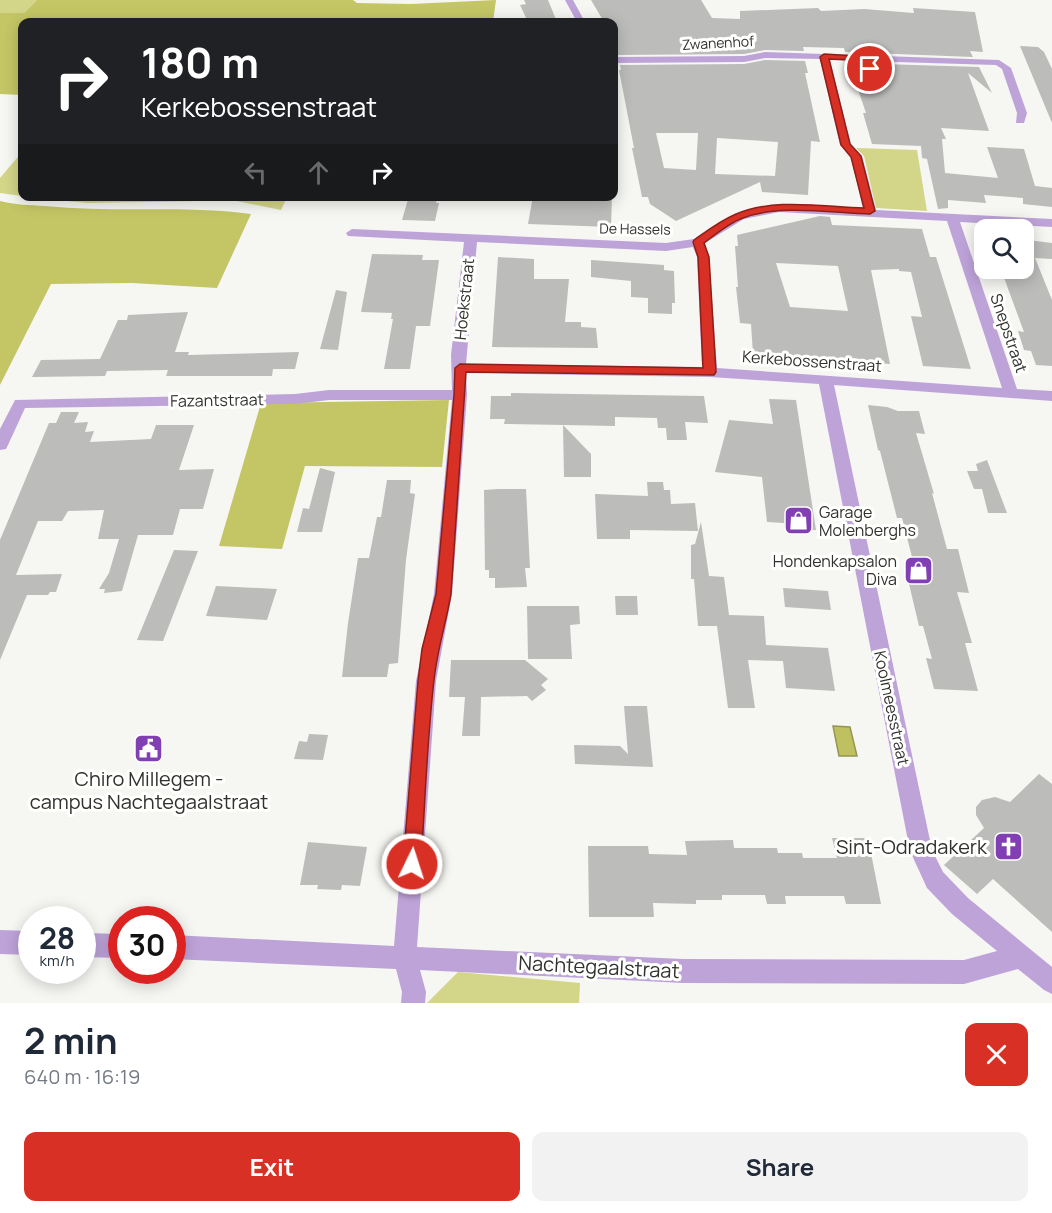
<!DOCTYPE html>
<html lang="en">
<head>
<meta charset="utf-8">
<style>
  body { margin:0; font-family:Manrope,sans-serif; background:#f2f2f3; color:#1f2937; height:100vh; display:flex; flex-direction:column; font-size:22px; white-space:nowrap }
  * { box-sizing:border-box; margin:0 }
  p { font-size:20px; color:#747a83 }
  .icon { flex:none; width:33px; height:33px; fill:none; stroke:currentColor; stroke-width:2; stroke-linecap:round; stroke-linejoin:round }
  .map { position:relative; height:1003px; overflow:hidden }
  .details { display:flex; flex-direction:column; background:#fff; flex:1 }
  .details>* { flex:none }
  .banner { position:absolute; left:18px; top:18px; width:600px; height:183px; border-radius:12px; box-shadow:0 3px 15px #0003; background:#202124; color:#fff; overflow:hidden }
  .buttons { position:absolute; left:974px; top:219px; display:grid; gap:12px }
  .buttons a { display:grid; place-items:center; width:60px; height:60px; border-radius:12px; background:#fff; box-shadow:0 3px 15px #0003; font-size:30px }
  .speed { position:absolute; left:18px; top:906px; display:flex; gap:12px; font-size:30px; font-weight:700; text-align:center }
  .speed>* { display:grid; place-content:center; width:78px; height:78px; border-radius:50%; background:#fff; box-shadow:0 3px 15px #0003; line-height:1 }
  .speed small { font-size:15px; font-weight:400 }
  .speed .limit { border:9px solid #d22; background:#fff; color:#111 }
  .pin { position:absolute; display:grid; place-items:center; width:51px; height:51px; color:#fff; margin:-26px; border:3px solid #fff; border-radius:50%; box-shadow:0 2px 6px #0007 }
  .me { position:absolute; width:66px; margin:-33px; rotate:4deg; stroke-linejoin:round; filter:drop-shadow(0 0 4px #0008) }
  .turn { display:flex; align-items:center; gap:21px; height:126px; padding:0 24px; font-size:27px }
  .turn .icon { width:78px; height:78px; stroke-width:2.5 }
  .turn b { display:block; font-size:42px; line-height:51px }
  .lanes { display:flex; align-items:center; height:57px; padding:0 24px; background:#0003; justify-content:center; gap:30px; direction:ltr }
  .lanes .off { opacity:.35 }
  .round { display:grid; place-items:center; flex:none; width:63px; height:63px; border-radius:12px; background:#f2f2f3 }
  .summary { display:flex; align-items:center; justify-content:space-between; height:102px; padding:0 24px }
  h1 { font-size:36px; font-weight:700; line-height:45px }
  .button { display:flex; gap:12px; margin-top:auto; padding:12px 24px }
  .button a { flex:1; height:69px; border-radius:12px; background:#d93025; color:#fff; font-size:24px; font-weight:700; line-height:69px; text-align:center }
  .button a+a { background:#f2f2f3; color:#1f2937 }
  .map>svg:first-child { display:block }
  .green { fill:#d3d589 }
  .forest { fill:#c4c665 }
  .water { fill:#bfc161; stroke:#949652; stroke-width:1.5 }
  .building { fill:#bcbdba; fill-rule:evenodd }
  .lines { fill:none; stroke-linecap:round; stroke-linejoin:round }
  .minor { fill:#bea3d9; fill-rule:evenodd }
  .route { fill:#d93025; stroke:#8d1f18; stroke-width:1.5 }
  .labels { text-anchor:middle; stroke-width:6; stroke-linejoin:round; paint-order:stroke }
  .far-street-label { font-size:14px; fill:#313130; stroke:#fffffe }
  .street-label { font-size:16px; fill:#313130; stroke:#fffffe }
  .poi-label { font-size:16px; fill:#313130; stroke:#fffffe; text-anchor:start }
  .near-poi-label { font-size:20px; fill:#313130; stroke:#fffffe }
  .near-street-label { font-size:20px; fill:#313130; stroke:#fffffe }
</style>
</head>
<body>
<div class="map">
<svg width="1052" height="1003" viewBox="0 0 1052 1003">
  <rect width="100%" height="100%" fill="#f6f6f3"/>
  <!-- green -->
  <path class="green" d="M0 0H37L24 13H0Z
    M856 148 917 150 927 211 876 208 864 156Z
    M22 152V196L0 193V178Z
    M23 197H287L281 210 217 197 200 201 88 203Z
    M458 972 580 983 579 1003H427Z"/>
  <!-- forest -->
  <path class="forest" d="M37 0H353L357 3 411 4 496 0 493 22H22V95L0 94V13H24Z
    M0 201C15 205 30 205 45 206 114 213 183 205 251 214L217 288 132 283 51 284 0 385Z
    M449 400 442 467 305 466 282 549 219 546 261 403Z"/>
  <!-- water -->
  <path class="water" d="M833 726 850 727 857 756H839Z"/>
  <!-- building -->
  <path class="building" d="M524 0H548L557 22H528L520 5 526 4Z
    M591 0H701L712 18 740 19V11L818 8 821 11 864 9 914 13 913 8 975 12 983 52 970 51 973 57 845 52 844 48 803 47 804 51 765 50 744 54 618 55 614 22H604Z
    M1020 46 1038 47 1044 52 1052 69V123Z
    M765 60 805 61 808 73H805L820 142 811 141 808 195 762 192 760 182 676 221 650 204 648 197H642L632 148H634L619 70H621L620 65 744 64ZM656 133H698L696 170 664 168ZM717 138 778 142 775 176 715 174Z
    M849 63 979 67 992 93 968 73 989 131 941 128 946 139H942L945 173 998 178 987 147 1024 149 1035 186 1052 188V207L1023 204V198L984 195 986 203 948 200V208L938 209 927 159 922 158 921 146 872 144 863 113H866Z
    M409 196 437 198 436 203H439L435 221 402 220Z
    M533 196H612L611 227 528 224Z
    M820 216 830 217 832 225 922 229 930 257H936L971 369 923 366 911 316 922 317 911 272 899 271V269L871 270 890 364 753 354 751 324 740 323 736 287H738L735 246H738L737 235ZM776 263 838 266 848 311 790 307Z
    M1024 230 1028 240 1052 243V259L1035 258 1052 300V366L1036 365 1031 351 1024 350 1018 331 1024 332 1003 275 1023 277Z
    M372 254 423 255 422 260H439L430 326H416L410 369H384L393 319H391L392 313 361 312Z
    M498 257 534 259V279H569L565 322H581V327L596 328 598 348 492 347Z
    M591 260 664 265V270L674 271 675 303H672V314L648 313V298L631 297V281L591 277Z
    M336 290 347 292 338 350 320 349Z
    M188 312 175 352H189L188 355 299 352 295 369H273L272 376H166L168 370 107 371 105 376 32 377 41 360 100 359 118 320H127L128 315Z
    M511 393 704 396 708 423 685 422 687 440H667L666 428H658L657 418 615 417V426L563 425 591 454V477H564L563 425 504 424 505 419H490L491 396H511Z
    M769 399 796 400 816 530 785 528 784 523 767 522 762 477 715 472 729 420 773 424Z
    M868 405 887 407 898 411H919L925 434 916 433 934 494 932 493 947 549H958L969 593 957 592 972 643H965L978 691 934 689 926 658 932 659 923 626H919L905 567H912L910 557H912L902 518H897L880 451 878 450Z
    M61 412H79L74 423 88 422 85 432 94 431 90 442 151 439 156 425H194L179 470 214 469 203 509H180L173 535H138L122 591 104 593 105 589H99L109 573 119 539H98L104 510 68 511 62 521H38L16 575 62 574 56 592H50L48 595H27L0 660V540L49 423H56Z
    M987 460 1007 513H988L982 489H974L967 471H978L976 464Z
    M320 468 335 472 322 532H297L303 508 309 509Z
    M387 480H411L410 493 415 494 406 560 398 663 389 664 387 677H342L348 623 358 558H369L377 517H381Z
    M647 482H663L664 490H670L671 504 695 503 698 531 630 530V539H597L595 494 648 496Z
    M498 489H526L530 568H525L527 587 495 588V578H489V570H485L484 490Z
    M701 522 709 576 724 577 729 615 764 616 766 645 828 648 835 691 786 688 783 661 748 660 755 708H728L717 626H698L694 579H691V545L695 544Z
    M174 550 198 551 163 641 137 640Z
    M216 586 277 589 267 620 206 616Z
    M783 588 828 591 831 610 785 607Z
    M615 596H637L638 615H616Z
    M527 606H579L580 624 570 625 572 659H528Z
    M451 660H525L548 679 541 685 546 690 532 701 527 696 481 697 480 736H462L465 697H449Z
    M624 706H647L653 767 575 764 574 745 620 746 628 754Z
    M309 734 328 735 323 760 294 759 299 741 307 742Z
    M1039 774 1052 784V932L993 879 977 894 944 865 984 828 976 815V807L982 800 995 797 1010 802Z
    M832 838H868L881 904H846L844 896H785L786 904H767L765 895H722V900H696V904L653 903 654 917H589L588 846H648L649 854 687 855 685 841 733 840 734 848H777L778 853H802L803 858H837Z
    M308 842 367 847 360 886 342 885 341 890 317 889 318 885H300Z"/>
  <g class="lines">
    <!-- minor -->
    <path class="minor" d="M565 0H573L585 22H577Z
      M765 52 999 60 1011 68 1027 113 1024 123H1016L1017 113 1002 69 996 65 830 60 851 144 862 156 876 210 1052 219V227L960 222 1017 389 1052 391V401L834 385 932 850 943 872 968 898 1052 967V994L1044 990 1018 969 964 984 683 983 420 970 426 992 425 1003H401L402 992 396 969 172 959V935L394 946 416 681 434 594 452 400H329L295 404 25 408 8 445 6 449 0 450V429L15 400 295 394 329 390H452L451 355 464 242 348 236 346 233 352 229 666 243 694 239 736 213 779 204 863 209 851 157 840 145 820 59 765 58 744 62 614 63V57L744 56ZM779 212 947 221 1002 388 717 368 709 257 705 243 744 219ZM477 242 666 251 693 247 697 257 702 367 466 364ZM466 373 710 377 819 384 910 851 927 888 952 914 997 951 964 960 683 959 417 947 436 681 452 594 467 395Z
      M0 930 32 931V955L0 954Z
      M82 933 122 934V958L82 957Z"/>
  </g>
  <!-- route -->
  <path class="route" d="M824 54 857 56 863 64 874 69 870 71 857 68 852 60 829 59 850 144 861 156 875 211 870 214C832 213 779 204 743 218 729 223 716 234 704 243L709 257 716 372 714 375 466 372 451 594C446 623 437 651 434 680 427 741 425 803 421 864L418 870 412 872 405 870 403 864 418 681 422 649 436 594 454 395 455 368 460 364 703 368 698 257 693 242 694 240C707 231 720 221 734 215 773 197 823 207 864 208L851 157 841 145 820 57Z"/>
  <!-- icons -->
  <defs>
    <symbol id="shop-square" viewBox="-11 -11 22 22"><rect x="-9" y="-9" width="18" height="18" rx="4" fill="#823fb4" stroke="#fffffe"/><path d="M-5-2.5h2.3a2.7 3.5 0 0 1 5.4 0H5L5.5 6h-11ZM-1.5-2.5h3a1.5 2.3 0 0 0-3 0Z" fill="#fff"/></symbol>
    <symbol id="civic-square" viewBox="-11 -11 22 22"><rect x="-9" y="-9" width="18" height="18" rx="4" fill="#823fb4" stroke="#fffffe"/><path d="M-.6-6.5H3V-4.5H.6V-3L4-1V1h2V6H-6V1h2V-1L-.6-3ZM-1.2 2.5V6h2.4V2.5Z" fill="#fff"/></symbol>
    <symbol id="church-square" viewBox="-11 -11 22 22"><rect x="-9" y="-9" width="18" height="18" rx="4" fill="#823fb4" stroke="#fffffe"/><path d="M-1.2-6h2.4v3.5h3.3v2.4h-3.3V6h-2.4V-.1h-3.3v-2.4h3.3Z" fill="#fff"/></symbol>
  </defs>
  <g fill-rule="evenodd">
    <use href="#shop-square" x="782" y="504" width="33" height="33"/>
    <use href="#shop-square" x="902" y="554" width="33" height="33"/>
    <use href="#civic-square" x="132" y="732" width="33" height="33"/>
    <use href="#church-square" x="992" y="830" width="33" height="33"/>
  </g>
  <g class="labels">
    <!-- far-street labels -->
    <g class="far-street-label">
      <text transform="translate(718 43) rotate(-3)" y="5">Zwanenhof</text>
      <text transform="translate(635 229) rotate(1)" y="5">De Hassels</text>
    </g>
    <!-- street labels -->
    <g class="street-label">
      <text transform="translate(464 299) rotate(-84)" y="6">Hoekstraat</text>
      <text transform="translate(1009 333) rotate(71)" y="6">Snepstraat</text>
      <text transform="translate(812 361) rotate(4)" y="6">Kerkebossenstraat</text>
      <text transform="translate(217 400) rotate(-1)" y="6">Fazantstraat</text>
      <text transform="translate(892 708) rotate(78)" y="6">Koolmeesstraat</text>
    </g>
    <!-- poi labels -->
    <g class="poi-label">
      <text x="819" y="518">Garage<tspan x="819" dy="18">Molenberghs</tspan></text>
      <text x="897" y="567" text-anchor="end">Hondenkapsalon<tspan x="897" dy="18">Diva</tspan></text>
    </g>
    <!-- near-poi labels -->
    <g class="near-poi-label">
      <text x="149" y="786">Chiro Millegem -<tspan x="149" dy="23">campus Nachtegaalstraat</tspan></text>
      <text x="987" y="854" text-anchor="end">Sint-Odradakerk</text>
    </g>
    <!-- near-street labels -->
    <g class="near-street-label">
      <text transform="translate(599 967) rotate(3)" y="7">Nachtegaalstraat</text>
    </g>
  </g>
</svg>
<div class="buttons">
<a><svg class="icon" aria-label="search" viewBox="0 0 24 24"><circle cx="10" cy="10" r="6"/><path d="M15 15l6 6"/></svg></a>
</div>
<div class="speed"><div>28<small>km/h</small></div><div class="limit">30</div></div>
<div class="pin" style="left:870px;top:69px;background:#d93025"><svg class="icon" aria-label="arrive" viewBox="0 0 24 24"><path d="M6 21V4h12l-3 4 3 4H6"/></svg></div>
<svg class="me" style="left:412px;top:864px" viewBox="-20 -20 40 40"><circle r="17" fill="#d93025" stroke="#fff" stroke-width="3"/><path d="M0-11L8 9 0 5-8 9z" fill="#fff"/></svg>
<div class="banner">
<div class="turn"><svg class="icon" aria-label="right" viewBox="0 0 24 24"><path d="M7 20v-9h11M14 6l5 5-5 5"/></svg><div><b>180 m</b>Kerkebossenstraat</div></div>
<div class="lanes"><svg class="icon off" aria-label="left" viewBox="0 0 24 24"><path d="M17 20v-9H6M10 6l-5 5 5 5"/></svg><svg class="icon off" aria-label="ahead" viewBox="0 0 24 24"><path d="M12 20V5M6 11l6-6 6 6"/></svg><svg class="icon" aria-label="right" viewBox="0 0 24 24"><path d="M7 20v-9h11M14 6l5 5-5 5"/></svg></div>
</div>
</div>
<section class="details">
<div class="summary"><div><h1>2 min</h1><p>640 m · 16:19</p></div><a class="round" style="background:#d93025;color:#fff"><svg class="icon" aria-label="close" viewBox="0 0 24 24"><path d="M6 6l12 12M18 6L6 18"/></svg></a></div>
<div class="button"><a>Exit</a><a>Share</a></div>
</section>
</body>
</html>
